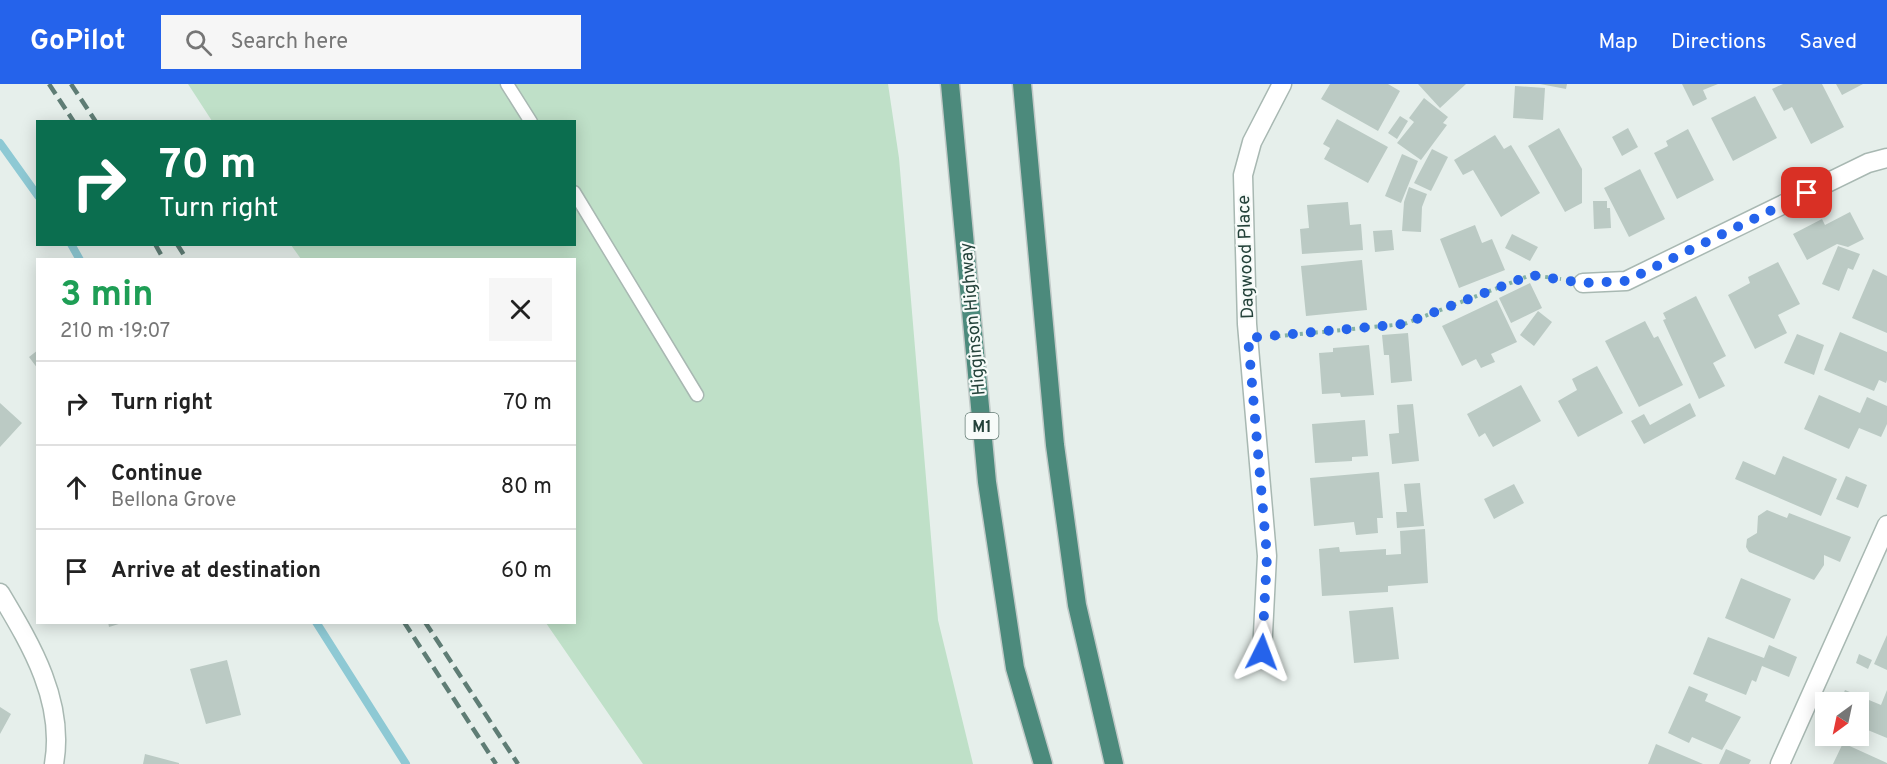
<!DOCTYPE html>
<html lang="en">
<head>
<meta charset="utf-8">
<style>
  body { margin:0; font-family:Overpass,sans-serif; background:#f6f6f6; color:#222; height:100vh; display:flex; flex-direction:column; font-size:22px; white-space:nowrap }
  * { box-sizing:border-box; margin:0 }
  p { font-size:20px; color:#767676 }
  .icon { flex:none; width:33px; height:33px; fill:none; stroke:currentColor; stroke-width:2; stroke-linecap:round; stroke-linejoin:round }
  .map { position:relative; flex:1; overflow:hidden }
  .sheet { position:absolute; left:36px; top:174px; width:540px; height:366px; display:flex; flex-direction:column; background:#fff; border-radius:0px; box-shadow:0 3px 15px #0003 }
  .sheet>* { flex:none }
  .hud { position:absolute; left:36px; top:36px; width:540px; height:126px; border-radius:0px; box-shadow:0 3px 15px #0003; background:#0b6e4f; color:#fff; overflow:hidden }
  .needle { width:39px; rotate:213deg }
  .controls { position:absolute; left:1815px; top:608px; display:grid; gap:12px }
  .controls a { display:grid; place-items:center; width:54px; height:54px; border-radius:0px; background:#fff; box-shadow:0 3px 15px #0003; font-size:30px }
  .pin { position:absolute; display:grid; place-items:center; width:51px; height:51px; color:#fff; margin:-26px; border-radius:12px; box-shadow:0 3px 9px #0006 }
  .me { position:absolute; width:66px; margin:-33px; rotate:3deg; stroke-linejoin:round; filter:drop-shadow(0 0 4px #0008) }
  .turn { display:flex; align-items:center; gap:21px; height:126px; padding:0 24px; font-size:27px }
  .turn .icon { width:78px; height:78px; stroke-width:2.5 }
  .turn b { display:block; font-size:42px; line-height:51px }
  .round { display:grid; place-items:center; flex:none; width:63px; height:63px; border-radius:0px; background:#f6f6f6 }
  .headline { display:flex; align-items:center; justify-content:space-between; height:102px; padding:0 24px }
  h1 { font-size:36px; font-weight:700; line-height:45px; color:#1e9e55 }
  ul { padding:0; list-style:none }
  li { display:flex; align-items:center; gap:18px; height:84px; padding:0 24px; border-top:2px solid #e0e0e0 }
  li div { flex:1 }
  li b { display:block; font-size:22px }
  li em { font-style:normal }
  header { display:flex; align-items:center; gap:36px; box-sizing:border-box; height:84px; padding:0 30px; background:#2563eb; color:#fff }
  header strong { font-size:28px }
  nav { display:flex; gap:33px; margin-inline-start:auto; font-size:21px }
  .search { width:420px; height:54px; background:#f6f6f6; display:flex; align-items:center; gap:15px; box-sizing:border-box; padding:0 21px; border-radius:0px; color:#767676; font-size:22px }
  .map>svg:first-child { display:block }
  .green { fill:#bfe0c8 }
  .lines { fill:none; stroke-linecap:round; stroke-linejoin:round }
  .stream { stroke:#8ec9d4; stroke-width:8 }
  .building { fill:#bbcac4 }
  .service-casing { stroke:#a8b8b2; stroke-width:15 }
  .minor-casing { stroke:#a8b8b2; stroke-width:21 }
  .trunk-casing { stroke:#c2cac8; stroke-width:21 }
  .path { stroke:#86b3a5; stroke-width:4; stroke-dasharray:3 4.5; stroke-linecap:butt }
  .service { stroke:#fff; stroke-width:12 }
  .minor { stroke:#fff; stroke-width:18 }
  .trunk { stroke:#4c8a7c; stroke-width:18 }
  .rail { stroke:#5f7d75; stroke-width:4.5; stroke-dasharray:12 6; stroke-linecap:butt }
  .route { stroke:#2563eb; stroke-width:10; stroke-dasharray:0 18 }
  .labels { text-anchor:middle; stroke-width:4.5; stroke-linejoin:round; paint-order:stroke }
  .shield { fill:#f7fbf9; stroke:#637a73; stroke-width:1.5 }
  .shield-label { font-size:16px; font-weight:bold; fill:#24423a }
  .street-label { font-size:18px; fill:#24423a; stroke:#f7fbf9 }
</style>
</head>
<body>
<header>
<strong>GoPilot</strong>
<div class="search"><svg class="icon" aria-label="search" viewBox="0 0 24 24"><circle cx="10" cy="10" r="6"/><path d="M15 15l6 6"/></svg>Search here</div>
<nav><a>Map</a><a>Directions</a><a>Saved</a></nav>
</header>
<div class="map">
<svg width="1887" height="680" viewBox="0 0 1887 680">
  <rect width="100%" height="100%" fill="#e6efeb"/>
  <!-- green -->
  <path class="green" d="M188 0H888L899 74 938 536 973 680H643L546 539 574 538V176L301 175 291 161 574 160V38L212 37Z"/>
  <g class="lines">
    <!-- stream -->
    <path class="stream" d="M0 59 38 112
      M71 160 80 176
      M316 538 406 680"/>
  </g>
  <!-- building -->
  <path class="building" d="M1330 0H1388L1400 7 1378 47 1321 15Z
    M1418 0H1466L1440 24Z
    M1540 0H1567L1566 5Z
    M1682 0H1718L1703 6 1707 15 1693 22Z
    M1783 0H1822L1844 43 1811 60 1792 23 1784 27 1772 5Z
    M1836 0H1863L1842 11Z
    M1515 2 1545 4 1543 36 1513 34Z
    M1755 12 1777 54 1733 77 1711 34Z
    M1424 14 1448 33 1443 39 1447 41 1421 76 1397 59 1414 38 1409 34Z
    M1400 32 1408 37 1397 55 1388 49Z
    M1337 35 1388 63 1368 99 1324 75 1330 64 1323 60Z
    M1559 44 1582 85V119L1565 128 1528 62Z
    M1628 44 1638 63 1622 72 1612 53Z
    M1688 45 1714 96 1677 115 1654 69 1668 62 1666 57Z
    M1495 51 1504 65 1511 61 1540 109 1501 133 1473 86 1463 91 1454 76Z
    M1432 65 1448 73 1431 107 1414 99Z
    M1402 70 1418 77 1401 119 1385 112Z
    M1640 85 1665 135 1629 153 1604 104Z
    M1409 103 1427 110 1422 123 1421 148 1402 147 1404 118Z
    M1593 117H1607V124H1610L1611 144 1594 145Z
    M1348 118 1350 141 1361 140 1363 166 1302 170 1300 145 1309 144 1307 121Z
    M1850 128 1864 155 1848 163 1837 160 1807 176 1793 150 1822 135 1825 141Z
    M1475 141 1482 159 1492 155 1505 186 1459 204 1440 155Z
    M1392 146 1394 166 1375 168 1373 147Z
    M1512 150 1538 163 1530 177 1505 164Z
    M1838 162 1860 170 1853 186 1848 184 1839 207 1822 200Z
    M1362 176 1367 226 1306 232 1301 182Z
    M1778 178 1800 220 1778 231 1787 249 1755 265 1728 211 1750 199 1748 193Z
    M1873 185 1887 192V249L1852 234Z
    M1530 199 1542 224 1511 239 1499 214Z
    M1696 212 1726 272 1713 279 1725 302 1699 315 1663 236 1666 235 1663 229Z
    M1497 216 1517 258 1491 270 1495 278 1481 284 1476 275 1462 282 1442 242Z
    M1538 227 1552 238 1534 262 1520 251Z
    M1645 237 1654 254 1658 252 1683 301 1639 323 1605 257Z
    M1840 248 1887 268V296L1886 299 1879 296 1874 307 1824 286Z
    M1408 249 1412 297 1391 299 1389 271H1384L1382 251Z
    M1797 250 1824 261 1814 291 1784 279Z
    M1369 261 1374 311 1341 313 1340 309 1322 310 1319 269 1333 268V264Z
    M38 266V285L29 273Z
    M1597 282 1623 329 1578 353 1558 317 1577 306 1572 295Z
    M1521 301 1541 337 1493 363 1485 349 1479 353 1467 330Z
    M1819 311 1860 329 1867 313 1887 322V340L1881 353 1859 344 1849 365 1804 345Z
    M0 319 22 339 0 363Z
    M1690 319 1696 332 1644 360 1631 337 1644 330 1650 341Z
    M1413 320 1419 377 1392 380 1389 350 1399 349 1397 321Z
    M1365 336 1368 372 1352 373V377L1315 379 1312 340Z
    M1783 372 1837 395 1821 432 1735 395 1743 377 1775 391Z
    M1379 388 1383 434H1377L1378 449 1356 451 1354 438 1314 442 1310 394Z
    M1846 392 1867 401 1858 424 1836 415Z
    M1420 399 1424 442 1397 444 1396 428H1407L1404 400Z
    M1514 400 1524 419 1494 435 1484 415Z
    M1767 426 1787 434 1789 429 1851 453 1840 478 1824 471V481L1814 496 1749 468 1746 463 1747 455 1757 449 1758 432Z
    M1425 445 1428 499 1388 502V508L1322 512 1319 465 1339 463 1340 468 1386 465V471L1401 470 1400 447Z
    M1741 494 1791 515 1774 555 1725 534Z
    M1393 523 1399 575 1354 579 1349 527Z
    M108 538H122V539L109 543Z
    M1887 551V586L1874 580Z
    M1708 553 1764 574 1769 561 1797 573 1789 593 1762 582 1756 598 1752 596 1746 611 1693 590Z
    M1859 570 1872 576 1868 585 1856 579Z
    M227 576 241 631 206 640 190 585Z
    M1689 602 1708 610 1705 617 1741 633 1722 666 1692 653 1689 659 1668 649Z
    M1845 606 1881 621 1887 606V654L1858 642V618H1840Z
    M0 623 11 630 0 650Z
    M1843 659 1887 679V680H1833Z
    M1656 660 1703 680H1648Z
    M1726 665 1751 676 1749 680H1719Z
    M145 670 179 679V680H143Z"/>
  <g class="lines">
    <defs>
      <path id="service" d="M507 0 531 38
        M574 108 697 311"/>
      <path id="minor" d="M1583 199 1626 197 1868 79 1887 74
        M0 509C31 561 65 617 54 680
        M1262 569 1267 472 1247 240 1243 91 1252 58 1282 0
        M1780 680 1887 441"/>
      <path id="trunk" d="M950 0 987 398 1015 584 1043 680
        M1022 0 1055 361 1077 521 1114 680"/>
    </defs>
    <!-- service casing -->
    <use href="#service" class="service-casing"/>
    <!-- minor casing -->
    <use href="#minor" class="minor-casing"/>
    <!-- trunk casing -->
    <use href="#trunk" class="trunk-casing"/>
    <!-- path -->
    <path class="path" d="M1270 253 1404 240 1531 191 1561 195"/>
    <!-- service -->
    <use href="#service" class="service"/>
    <!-- minor -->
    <use href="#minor" class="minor"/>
    <!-- trunk -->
    <use href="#trunk" class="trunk"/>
    <!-- rail -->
    <path class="rail" d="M49 0 74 38
      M71 0 96 38
      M155 160 164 176
      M177 160 187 176
      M404 538 496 680
      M425 538 518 680"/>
  </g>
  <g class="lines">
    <!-- route -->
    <path class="route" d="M1262 568 1267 472 1248 254 1404 240 1531 191 1583 199 1626 197 1807 109"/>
  </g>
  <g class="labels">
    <!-- shield labels -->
    <rect class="shield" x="965.5" y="329" width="33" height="26" rx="4.5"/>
    <g class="shield-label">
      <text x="982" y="348">M1</text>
    </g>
    <!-- street labels -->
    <g class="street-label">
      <text transform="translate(1245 173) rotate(-92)" y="6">Dagwood Place</text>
      <text transform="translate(972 235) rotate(-95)" y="6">Higginson Highway</text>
    </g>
  </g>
</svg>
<div class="controls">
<a><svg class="needle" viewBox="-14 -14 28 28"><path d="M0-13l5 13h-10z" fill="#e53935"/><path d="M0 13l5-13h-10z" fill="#767676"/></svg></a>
</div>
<div class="pin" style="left:1807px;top:109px;background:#d93025"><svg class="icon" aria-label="arrive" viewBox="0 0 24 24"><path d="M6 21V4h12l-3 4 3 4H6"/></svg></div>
<svg class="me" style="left:1262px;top:568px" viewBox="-20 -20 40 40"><path d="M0-17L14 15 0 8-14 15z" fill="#2563eb" stroke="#fff" stroke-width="4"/></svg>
<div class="hud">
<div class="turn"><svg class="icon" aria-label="right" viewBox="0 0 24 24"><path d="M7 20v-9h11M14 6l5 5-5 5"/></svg><div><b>70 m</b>Turn right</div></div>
</div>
<section class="sheet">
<div class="headline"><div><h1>3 min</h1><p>210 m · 19:07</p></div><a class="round"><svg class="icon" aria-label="close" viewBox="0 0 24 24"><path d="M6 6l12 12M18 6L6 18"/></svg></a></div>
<ul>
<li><svg class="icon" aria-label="right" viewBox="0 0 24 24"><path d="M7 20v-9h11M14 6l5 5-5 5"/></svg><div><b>Turn right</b></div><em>70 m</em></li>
<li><svg class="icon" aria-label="ahead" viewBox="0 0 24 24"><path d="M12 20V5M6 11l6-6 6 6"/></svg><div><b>Continue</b><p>Bellona Grove</p></div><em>80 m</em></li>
<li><svg class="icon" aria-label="arrive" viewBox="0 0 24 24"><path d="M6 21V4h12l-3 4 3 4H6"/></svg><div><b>Arrive at destination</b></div><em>60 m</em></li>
</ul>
</section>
</div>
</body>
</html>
